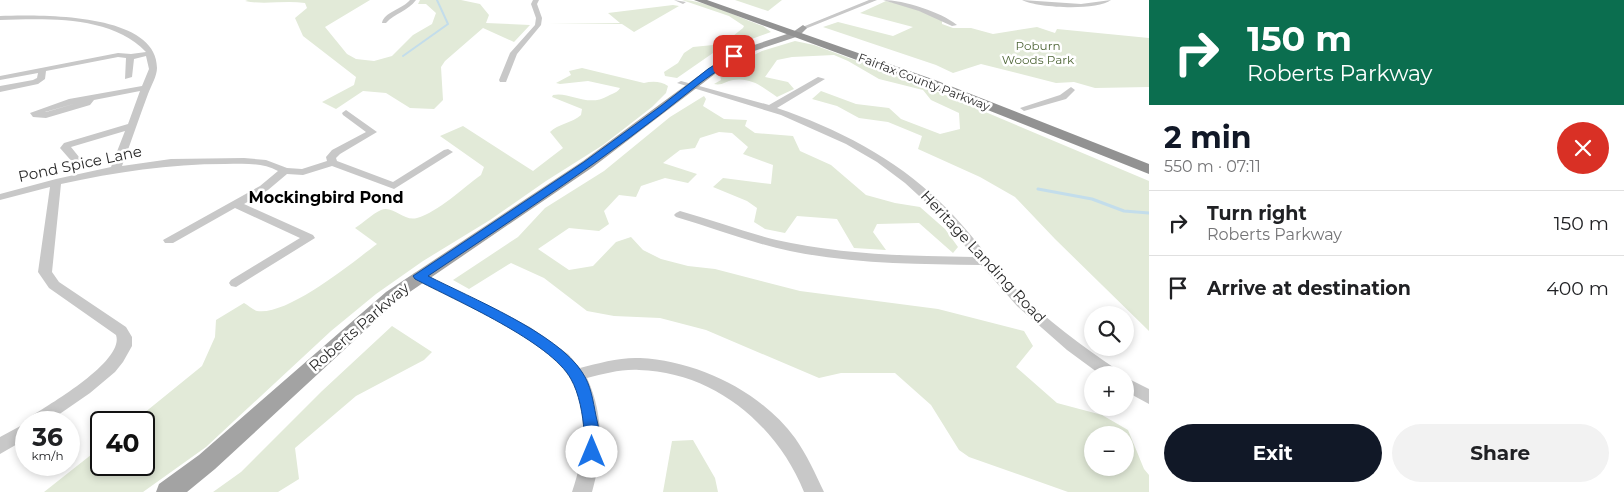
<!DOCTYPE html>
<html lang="en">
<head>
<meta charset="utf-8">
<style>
  body { margin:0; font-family:Montserrat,sans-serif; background:#f2f2f2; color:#202124; height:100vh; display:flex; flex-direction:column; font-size:19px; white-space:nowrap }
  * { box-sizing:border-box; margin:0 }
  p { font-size:16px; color:#757577 }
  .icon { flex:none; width:28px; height:28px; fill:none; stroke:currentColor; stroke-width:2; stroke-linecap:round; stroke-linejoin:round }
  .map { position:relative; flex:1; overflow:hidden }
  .sheet { display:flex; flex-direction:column; background:#fff; width:475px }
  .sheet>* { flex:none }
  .banner { background:#0b6e4f; color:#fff; overflow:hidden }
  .fabs { position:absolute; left:1084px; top:306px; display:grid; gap:10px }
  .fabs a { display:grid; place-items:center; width:50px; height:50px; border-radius:50%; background:#fff; box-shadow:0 2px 8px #0003; font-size:25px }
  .speed { position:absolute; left:15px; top:411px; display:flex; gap:10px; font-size:25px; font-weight:700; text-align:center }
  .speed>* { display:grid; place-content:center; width:65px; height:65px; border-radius:50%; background:#fff; box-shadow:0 2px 8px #0003; line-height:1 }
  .speed small { font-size:12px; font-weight:400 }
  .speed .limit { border:2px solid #111; border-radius:8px; background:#fff; color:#111 }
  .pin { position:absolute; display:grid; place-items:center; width:42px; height:42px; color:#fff; margin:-21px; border-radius:10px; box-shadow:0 2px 8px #0006 }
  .me { position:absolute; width:55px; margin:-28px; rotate:0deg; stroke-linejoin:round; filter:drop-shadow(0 0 4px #0008) }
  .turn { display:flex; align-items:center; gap:18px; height:105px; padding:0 15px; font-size:22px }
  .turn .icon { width:65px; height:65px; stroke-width:2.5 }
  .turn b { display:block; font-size:35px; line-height:42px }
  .round { display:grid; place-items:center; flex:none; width:52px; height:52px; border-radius:26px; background:#f2f2f2 }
  .head { display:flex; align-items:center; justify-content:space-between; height:85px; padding:0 15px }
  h1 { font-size:30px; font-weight:700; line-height:38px; color:#111827 }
  .action { display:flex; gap:10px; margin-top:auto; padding:10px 15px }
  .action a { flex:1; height:58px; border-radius:30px; background:#111827; color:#fff; font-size:20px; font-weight:700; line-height:58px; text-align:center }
  .action a+a { background:#f2f2f2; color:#202124 }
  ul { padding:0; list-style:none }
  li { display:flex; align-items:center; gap:15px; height:65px; padding:0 15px; border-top:1px solid #e0e0e0 }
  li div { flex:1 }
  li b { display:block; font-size:19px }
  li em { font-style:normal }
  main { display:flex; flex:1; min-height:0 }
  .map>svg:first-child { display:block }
  .green { fill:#e2ead8; fill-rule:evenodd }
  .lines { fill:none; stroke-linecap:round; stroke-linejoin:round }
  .stream-far1 { stroke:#c3ddeb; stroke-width:2 }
  .stream { stroke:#c3ddeb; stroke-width:3 }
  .minor { fill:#c8c8c8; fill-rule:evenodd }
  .major { fill:#a3a3a3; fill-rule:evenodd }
  .highway { fill:#929292; fill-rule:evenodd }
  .route { fill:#1a73e8; stroke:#114b97 }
  .labels { text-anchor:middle; stroke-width:5; stroke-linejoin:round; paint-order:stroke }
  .far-park-label { font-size:12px; fill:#506739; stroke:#fff }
  .far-street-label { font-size:12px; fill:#2b2b2b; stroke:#fff }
  .street-label { font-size:15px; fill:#2b2b2b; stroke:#fff }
  .neighbourhood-label { font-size:16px; font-weight:bold; fill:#000; stroke:#fff }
</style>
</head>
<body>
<main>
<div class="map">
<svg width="1149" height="492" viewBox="0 0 1149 492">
  <rect width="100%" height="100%" fill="#fff"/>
  <!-- green -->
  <path class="green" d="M248 0H370L325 27 347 54 356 59 374 61 392 56 413 35 432 24 436 13 426 4H418L420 0H461L480 4 489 15 486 23 530 25 514 42 483 28 445 61 441 67 443 100 434 109 410 108 386 93 363 91 336 109 322 102 354 85 356 77 303 36 295 18 307 8 305 3C285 0 265 5 245 1Z
    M682 0C706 0 739 18 763 26L771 32 713 53 677 78 665 76 664 72 678 63 684 53 693 47 723 44 743 28 744 26 729 16Z
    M735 0H782L768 11Z
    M886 1 908 6 942 20V24L953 28H971L993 34 1037 27 1055 33 1057 29 1149 38V87L1095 88 1074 82 1056 83 981 64 953 73 936 65 823 27 838 22 893 36 913 27 860 13Z
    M673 5 679 6 634 32 622 24H548L620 23 608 13Z
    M795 41 814 45 919 84 1149 181V331L1055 239 1015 197 980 177 918 149 922 136 888 122 859 118 837 106 812 99 821 91 856 104 889 108 901 119 940 134 960 129 959 113 931 100 923 90 879 79 848 61 834 55 792 57 777 60 765 77 788 82 794 89 777 97C763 87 751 77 733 80 726 81 722 86 714 84L721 80 720 74 725 70 739 66 748 58 762 51Z
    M582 68 644 83C652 81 661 81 668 86L666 93 652 107 603 145 546 181 490 220 423 261 376 294 331 331 206 447 143 492H44L101 447V465H144V422H133L202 366 215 337 216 320 244 303C248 305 253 310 257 311 288 316 353 262 377 244L355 228C363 223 372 214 381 210 393 205 404 222 417 218 438 212 463 188 481 175L484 167 440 136 463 126 533 171 563 148 550 132C558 124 572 123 581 115L582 109 552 97 553 95C570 91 587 108 608 96 613 93 617 93 620 88L588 81 560 84 556 83 571 75 569 71Z
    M704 96 706 99 703 106 724 119 747 120 745 126 755 133 793 136 800 151 831 165 866 195 895 203 920 207 945 229 958 247 953 253 919 223 877 224 873 232 886 250 854 248 837 219 797 216 785 233 765 229 754 222 757 208 747 201 713 187 723 178 771 184 773 165 743 154 748 147 732 133 719 132 700 138 695 148 680 150 663 163 697 174 688 183 665 178 641 186 636 197 619 195 604 211 609 224 599 231 569 228 538 249 569 270 593 266 616 242 631 237 643 250 661 259 688 266 715 269 800 291 938 309 1024 331 1033 346 1016 367 1057 403 1102 415 1128 430 1144 469 1149 475V492H1068L969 457 959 450 931 405 895 373H841L819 378 706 330 660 318 614 316 587 311 544 278 511 263 469 289 453 280 518 237 545 208 604 171 670 117ZM1092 435H1125V468H1092Z
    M392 326 432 352 424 360 356 396 295 448 299 479 278 492H213L241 472 322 391Z
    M693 440 715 478 718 492H663L672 441Z"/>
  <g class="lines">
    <!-- stream-far1 -->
    <path class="stream-far1" d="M403 56 448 24 437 0"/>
    <!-- stream -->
    <path class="stream" d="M1038 189 1092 199 1124 211 1149 213"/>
    <!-- minor -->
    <path class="minor" d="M410 0H416C408 11 395 13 386 23H382C384 12 403 9 410 0Z
      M533 0H539L537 4 542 18 541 25 517 54 506 82H500L499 80 510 53 535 25 536 18 531 4Z
      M674 0 686 2 683 4Z
      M869 0H877L805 29 800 28Z
      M883 0C904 0 941 12 957 25L952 26 919 11Z
      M1022 0 1081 4 1111 0C1097 11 1037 8 1022 0Z
      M0 16C38 15 157 12 157 68 157 76 151 86 148 94 139 118 131 142 122 166L171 159 244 158 266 160 287 168 302 169 327 161 326 157 332 150 366 132 343 115 342 113 346 110 377 132 340 154 336 158 337 161 393 182 444 150 448 149 453 152 394 189 332 166 303 175 287 174 268 190 244 204 313 235 315 238 236 287 231 286 229 283 231 280 300 238 235 208 173 243H165L163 240 260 186 278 171C262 162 243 164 225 164 169 164 116 172 61 184L52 272 59 282 126 327 132 337V346L123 362 115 372 90 393 48 422H28L30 417C50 404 125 361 116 335L49 288 38 272 50 187 0 200V194L56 179 111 167 125 131 71 147 83 162 82 164H74L60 148 64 143 128 124 140 91 94 100 90 105 46 118 33 117 30 113 69 99 142 86 149 69 146 56 134 59 132 77 125 79 126 58 118 57 46 71 45 79 38 84 0 92V86L33 80 37 78 38 73 0 80V76L118 53 131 54 146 52C110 15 47 19 0 20ZM77 103 46 112H45Z
      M818 77 825 79 777 108C836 128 895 158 940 202 968 228 989 260 1015 288 1046 320 1082 346 1119 371L1121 375H1101L1067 350 1017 306 981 265C917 264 853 264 790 251 751 243 714 228 676 217L674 215 676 213 680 211C717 221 753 236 791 243 851 255 913 256 974 257L942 217 905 183 877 162 846 144 781 115 677 83 681 81 769 105Z
      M1071 87 1075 90 1066 99 1024 111 1020 108 1060 95Z
      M419 272 530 327 568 354 580 368C599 363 620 357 640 358 698 361 760 391 795 438 807 455 815 473 824 492H804C777 425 714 372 639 370 621 369 604 374 587 378 604 415 603 454 592 492H572C584 457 590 414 571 380 548 339 456 302 414 279L412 276 414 273Z
      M1125 377 1149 389V404L1125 391Z
      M26 423V439L0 454V437Z"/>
    <!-- major -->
    <path class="major" d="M803 25 807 28 799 36 748 53 728 64 593 167 398 300 215 469 187 492H156L159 484 199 455 386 292 583 161 720 60 742 49 793 32Z"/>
    <!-- highway -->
    <path class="highway" d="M694 0H707L935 80 1149 164V174L927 86Z"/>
  </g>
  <!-- route -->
  <path class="route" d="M732 54 737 56C725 67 708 76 695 87 610 156 519 215 428 276 471 298 557 333 582 372 591 385 593 401 596 416 599 429 603 445 597 457L592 459 586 457C582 449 585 440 584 431 583 415 579 393 571 379 551 342 455 300 415 279L413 276 584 162 661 106 708 69Z"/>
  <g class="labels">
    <!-- far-park labels -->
    <g class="far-park-label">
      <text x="1038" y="50">Poburn<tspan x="1038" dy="14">Woods Park</tspan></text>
    </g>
    <!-- far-street labels -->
    <g class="far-street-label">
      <text transform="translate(924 82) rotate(21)" y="4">Fairfax County Parkway</text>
    </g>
    <!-- street labels -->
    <g class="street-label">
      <text transform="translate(80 164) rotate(-12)" y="5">Pond Spice Lane</text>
      <text transform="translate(983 257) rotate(47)" y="5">Heritage Landing Road</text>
      <text transform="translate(359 327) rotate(-41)" y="5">Roberts Parkway</text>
    </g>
    <!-- neighbourhood labels -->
    <g class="neighbourhood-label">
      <text x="326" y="203">Mockingbird Pond</text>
    </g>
  </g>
</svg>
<div class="fabs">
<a><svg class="icon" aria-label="search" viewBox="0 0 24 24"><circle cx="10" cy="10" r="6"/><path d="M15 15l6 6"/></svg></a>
<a>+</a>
<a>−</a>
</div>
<div class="speed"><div>36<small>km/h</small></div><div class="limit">40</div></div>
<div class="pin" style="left:734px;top:56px;background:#d93025"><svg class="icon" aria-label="arrive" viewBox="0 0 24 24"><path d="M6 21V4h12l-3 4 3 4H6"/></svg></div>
<svg class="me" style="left:592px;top:452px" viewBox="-20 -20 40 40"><circle r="19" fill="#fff"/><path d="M0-13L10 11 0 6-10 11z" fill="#1a73e8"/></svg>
</div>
<section class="sheet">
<div class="banner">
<div class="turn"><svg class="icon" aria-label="right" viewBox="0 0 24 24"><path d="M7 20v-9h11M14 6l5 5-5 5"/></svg><div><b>150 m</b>Roberts Parkway</div></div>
</div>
<div class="head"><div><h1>2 min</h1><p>550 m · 07:11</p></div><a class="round" style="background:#d93025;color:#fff"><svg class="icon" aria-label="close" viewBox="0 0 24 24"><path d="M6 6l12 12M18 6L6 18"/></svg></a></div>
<ul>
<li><svg class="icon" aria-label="right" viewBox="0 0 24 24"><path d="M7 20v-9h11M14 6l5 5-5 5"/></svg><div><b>Turn right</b><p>Roberts Parkway</p></div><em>150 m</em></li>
<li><svg class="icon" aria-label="arrive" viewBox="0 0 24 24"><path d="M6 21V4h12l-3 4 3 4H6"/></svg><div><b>Arrive at destination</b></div><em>400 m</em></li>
</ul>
<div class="action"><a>Exit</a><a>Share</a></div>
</section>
</main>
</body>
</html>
